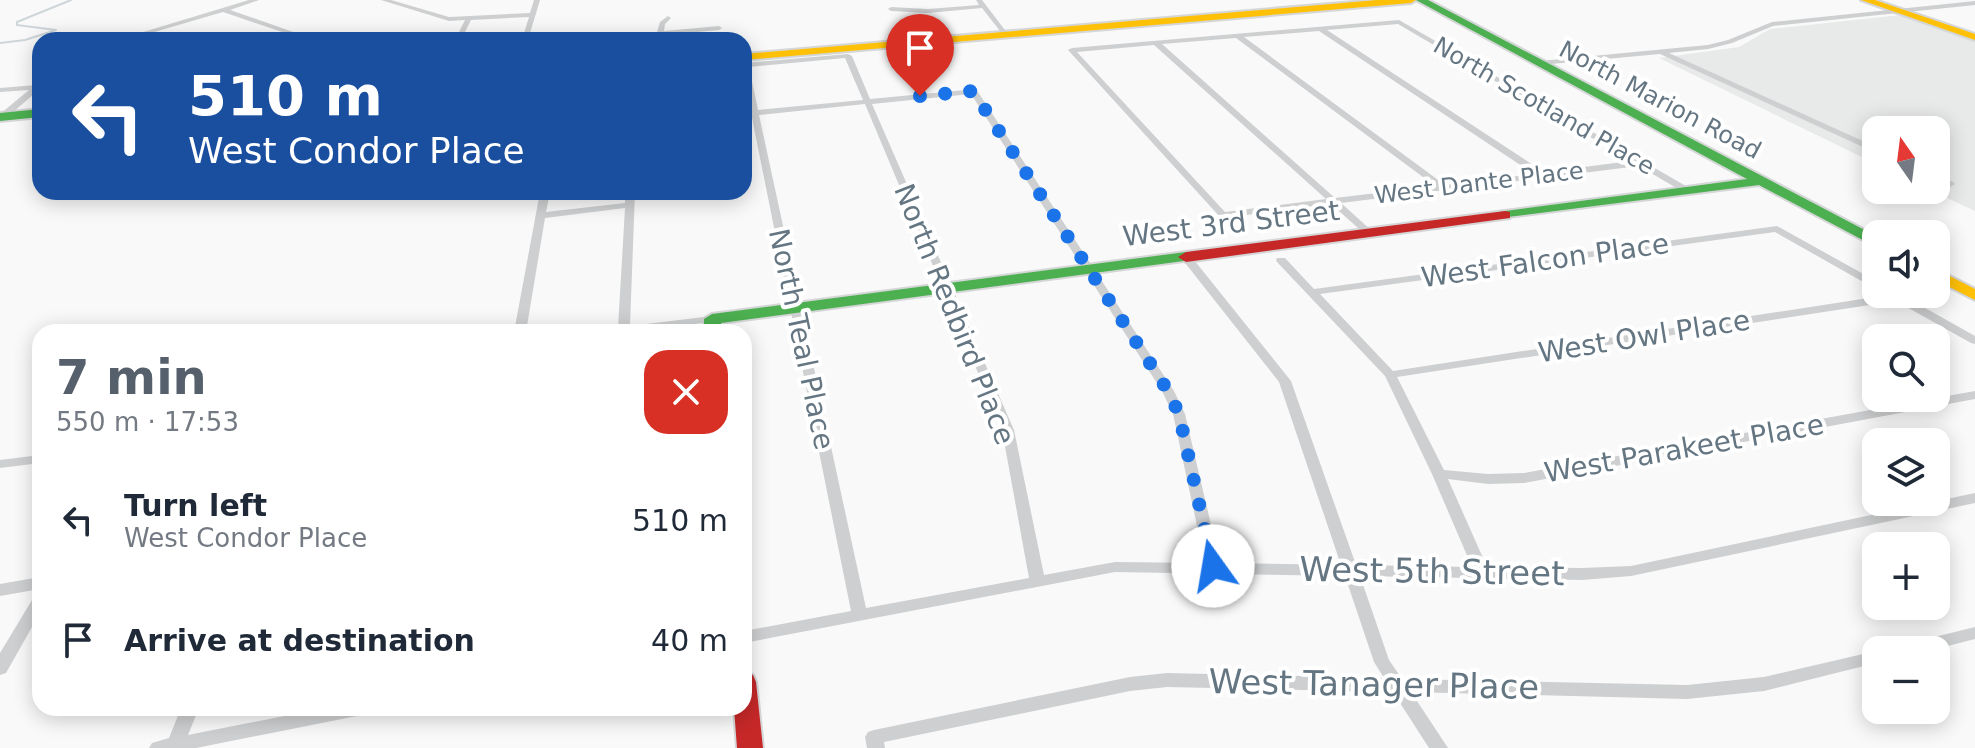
<!DOCTYPE html>
<html lang="en">
<head>
<meta charset="utf-8">
<style>
  body { margin:0; font-family:"DejaVu Sans",sans-serif; background:#f6f6f7; color:#1f2937; height:100vh; display:flex; flex-direction:column; font-size:30px; white-space:nowrap }
  * { box-sizing:border-box; margin:0 }
  p { font-size:26px; color:#747a83 }
  .icon { flex:none; width:44px; height:44px; fill:none; stroke:currentColor; stroke-width:2; stroke-linecap:round; stroke-linejoin:round }
  .map { position:relative; flex:1; overflow:hidden }
  .sheet { position:absolute; left:32px; top:324px; width:720px; height:392px; display:flex; flex-direction:column; background:#fff; border-radius:24px; box-shadow:0 4px 20px #0003 }
  .sheet>* { flex:none }
  .guide { position:absolute; left:32px; top:32px; width:720px; height:168px; border-radius:24px; box-shadow:0 4px 20px #0003; background:#1a4fa0; color:#fff; overflow:hidden }
  .needle { width:52px; rotate:346deg }
  .fabs { position:absolute; left:1862px; top:116px; display:grid; gap:16px }
  .fabs a { display:grid; place-items:center; width:88px; height:88px; border-radius:16px; background:#fff; box-shadow:0 4px 20px #0003; font-size:40px }
  .pin { position:absolute; display:grid; place-items:center; width:68px; height:68px; color:#fff; margin:-82px -34px; border-radius:50% 50% 50% 0; rotate:-45deg; box-shadow:0 0 8px #0007 }
  .pin .icon { rotate:45deg }
  .me { position:absolute; width:88px; margin:-44px; rotate:347deg; stroke-linejoin:round; filter:drop-shadow(0 0 6px #0008) }
  .turn { display:flex; align-items:center; gap:28px; height:168px; padding:0 24px; font-size:36px }
  .turn .icon { width:104px; height:104px; stroke-width:2.5 }
  .turn b { display:block; font-size:56px; line-height:68px }
  .round { display:grid; place-items:center; flex:none; width:84px; height:84px; border-radius:24px; background:#f6f6f7 }
  .head { display:flex; align-items:center; justify-content:space-between; height:136px; padding:0 24px }
  h1 { font-size:48px; font-weight:700; line-height:60px; color:#56606c }
  ul { padding:0; list-style:none }
  li { display:flex; align-items:center; gap:24px; height:120px; padding:0 24px }
  li div { flex:1 }
  li b { display:block; font-size:30px }
  li em { font-style:normal }
  .map>svg:first-child { display:block }
  .built { fill:#e8e9e9 }
  .lines { fill:none; stroke-linecap:round; stroke-linejoin:round }
  .stream { stroke:#ced6d9; stroke-width:2 }
  .fast-casing { stroke:#d5d6d7; stroke-width:4 }
  .slow-casing { stroke:#d5d6d7; stroke-width:4 }
  .jam-casing { stroke:#d5d6d7; stroke-width:4 }
  .street { fill:#cecfd0; fill-rule:evenodd }
  .fast { fill:#4caf50; fill-rule:evenodd }
  .slow { fill:#ffc107; fill-rule:evenodd }
  .jam { fill:#c62828; fill-rule:evenodd }
  .route { stroke:#1a73e8; stroke-width:14; stroke-dasharray:0 25.2 }
  .labels { text-anchor:middle; stroke-width:8; stroke-linejoin:round; paint-order:stroke }
  .far-street-label { font-size:24px; fill:#657683; stroke:#fff }
  .street-label { font-size:28px; fill:#657683; stroke:#fff }
  .near-street-label { font-size:34px; fill:#657683; stroke:#fff }
</style>
</head>
<body>
<div class="map">
<svg width="1975" height="748" viewBox="0 0 1975 748">
  <rect width="100%" height="100%" fill="#f9f9f9"/>
  <!-- built -->
  <path class="built" d="M1901 15 1975 41V211L1930 190H1936V130H1876V164L1659 58 1739 47 1770 29Z"/>
  <g class="lines">
    <!-- stream -->
    <path class="stream" d="M0 43 25 40 56 30 17 25V22L71 0"/>
    <defs>
      <path id="fast" d="M1416 0H1428L1876 236V247L1759 185 1500 218V212L1505 211 1747 179Z
        M40 109V117L0 121V113Z
        M1186 252 1191 254V260L721 323 722 332H704V319L712 314Z"/>
      <path id="slow" d="M1377 0H1416L1411 3 744 60V54Z
        M1861 0H1875L1975 34V40Z
        M1936 269 1975 289V300L1936 280Z"/>
      <path id="jam" d="M1505 211 1510 212V218L1186 262 1178 257 1186 252Z
        M744 672 753 675 756 682 763 748H737L734 708H744Z"/>
    </defs>
    <!-- fast casing -->
    <use href="#fast" class="fast-casing"/>
    <!-- slow casing -->
    <use href="#slow" class="slow-casing"/>
    <!-- jam casing -->
    <use href="#jam" class="jam-casing"/>
    <!-- street -->
    <path class="street" d="M249 0H259L230 10 316 40H306L223 12 127 40H117Z
      M381 0H391L449 17 530 13 534 0H540L528 40H522L529 17 471 20 461 40H455L465 20 449 21Z
      M976 0H982L1008 34V36H1004L982 8 928 13 891 11 888 9 891 7 928 9 979 5Z
      M1975 1V5L1773 26 1732 43 1708 49 1669 53 1876 147V153L1660 54 1540 65 1536 63 1540 61 1708 45 1728 40 1772 22Z
      M668 16 671 18 665 24 664 31 719 26 722 28 719 30 612 40H587L590 38 657 32 660 22Z
      M1399 20 1691 189 1693 191 1691 193H1685L1639 166 1341 203 1372 231V235H1366L1331 204 1223 218 1220 217 1068 50 1072 48ZM1398 24 1631 161 1544 172 1327 30ZM1319 31 1534 174 1445 185 1244 37ZM1236 38 1435 186 1335 198 1162 44ZM1154 45 1326 199 1225 212 1077 52Z
      M848 54 852 56 870 99 976 89 1174 391 1185 414 1220 563 1341 565 1279 382 1182 259V255H1190L1291 381 1356 565 1472 567 1432 474 1385 376 1277 262 1276 260 1277 258H1285L1314 289 1777 226 1876 281V288L1872 287 1775 232 1320 294 1393 371 1888 295 1887 294 1902 295 1975 336V344L1971 343 1896 301 1397 377 1444 470 1488 474 1524 473 1975 391V399L1524 483 1488 484 1448 479 1487 567 1582 568 1631 566 1975 493V503L1631 576 1582 580 1360 576 1389 660 1402 679 1687 685 1764 677 1876 651V663L1764 691 1687 699 1411 692 1448 748H1429L1393 692 1167 687 1130 691 884 742 885 748H867L865 737 868 732 874 730 1130 677 1167 673 1384 678 1374 662 1345 576 1115 572 744 643V631L851 611 744 78V63ZM845 58 863 100 758 110 749 67ZM971 94 1162 391 1173 414 1205 563 1115 562 1044 575 1014 430 872 104ZM865 104 1002 430 1029 578 866 608 759 115Z
      M40 83V89L6 118H0V114L29 90 0 92V88L36 85Z
      M1936 175 1953 182 1955 184 1950 187 1936 181Z
      M540 192H550L546 212 625 203V192H635L630 326 712 316 716 317 718 319 716 321 638 332H606L608 330 618 328 625 208 545 218 526 332H514Z
      M40 455V463L0 468V460Z
      M40 577V589L0 596V584Z
      M40 593V613L6 673 0 675V653L35 595Z
      M1975 627V639L1932 650H1898L1900 645 1906 644Z
      M181 708H199L188 735 325 708H371L368 713 362 715 196 748H149L152 743 169 738Z"/>
    <!-- fast -->
    <use href="#fast" class="fast"/>
    <!-- slow -->
    <use href="#slow" class="slow"/>
    <!-- jam -->
    <use href="#jam" class="jam"/>
  </g>
  <g class="lines">
    <!-- route -->
    <path class="route" d="M920 96 973 91 1168 391 1179 414 1213 566"/>
  </g>
  <g class="labels">
    <!-- far-street labels -->
    <g class="far-street-label">
      <text transform="translate(1660 100) rotate(28)" y="8">North Marion Road</text>
      <text transform="translate(1544 106) rotate(30)" y="8">North Scotland Place</text>
      <text transform="translate(1479 183) rotate(-7)" y="8">West Dante Place</text>
    </g>
    <!-- street labels -->
    <g class="street-label">
      <text transform="translate(1231 223) rotate(-7)" y="10">West 3rd Street</text>
      <text transform="translate(1545 260) rotate(-8)" y="10">West Falcon Place</text>
      <text transform="translate(955 314) rotate(68)" y="10">North Redbird Place</text>
      <text transform="translate(1644 336) rotate(-9)" y="10">West Owl Place</text>
      <text transform="translate(802 339) rotate(78)" y="10">North Teal Place</text>
      <text transform="translate(1684 448) rotate(-10)" y="10">West Parakeet Place</text>
    </g>
    <!-- near-street labels -->
    <g class="near-street-label">
      <text transform="translate(1432 571) rotate(1)" y="12">West 5th Street</text>
      <text transform="translate(1374 684) rotate(1)" y="12">West Tanager Place</text>
    </g>
  </g>
</svg>
<div class="fabs">
<a><svg class="needle" viewBox="-14 -14 28 28"><path d="M0-13l5 13h-10z" fill="#e53935"/><path d="M0 13l5-13h-10z" fill="#747a83"/></svg></a>
<a><svg class="icon" aria-label="sound" viewBox="0 0 24 24"><path d="M4 9h4l5-4v14l-5-4H4zM17 9q2 3 0 6"/></svg></a>
<a><svg class="icon" aria-label="search" viewBox="0 0 24 24"><circle cx="10" cy="10" r="6"/><path d="M15 15l6 6"/></svg></a>
<a><svg class="icon" aria-label="layers" viewBox="0 0 24 24"><path d="M12 4l9 5-9 5-9-5zM3 14l9 5 9-5"/></svg></a>
<a>+</a>
<a>−</a>
</div>
<div class="pin" style="left:920px;top:96px;background:#d93025"><svg class="icon" aria-label="arrive" viewBox="0 0 24 24"><path d="M6 21V4h12l-3 4 3 4H6"/></svg></div>
<svg class="me" style="left:1213px;top:566px" viewBox="-20 -20 40 40"><circle r="19" fill="#fff"/><path d="M0-13L10 11 0 6-10 11z" fill="#1a73e8"/></svg>
<div class="guide">
<div class="turn"><svg class="icon" aria-label="left" viewBox="0 0 24 24"><path d="M17 20v-9H6M10 6l-5 5 5 5"/></svg><div><b>510 m</b>West Condor Place</div></div>
</div>
<section class="sheet">
<div class="head"><div><h1>7 min</h1><p>550 m · 17:53</p></div><a class="round" style="background:#d93025;color:#fff"><svg class="icon" aria-label="close" viewBox="0 0 24 24"><path d="M6 6l12 12M18 6L6 18"/></svg></a></div>
<ul>
<li><svg class="icon" aria-label="left" viewBox="0 0 24 24"><path d="M17 20v-9H6M10 6l-5 5 5 5"/></svg><div><b>Turn left</b><p>West Condor Place</p></div><em>510 m</em></li>
<li><svg class="icon" aria-label="arrive" viewBox="0 0 24 24"><path d="M6 21V4h12l-3 4 3 4H6"/></svg><div><b>Arrive at destination</b></div><em>40 m</em></li>
</ul>
</section>
</div>
</body>
</html>
